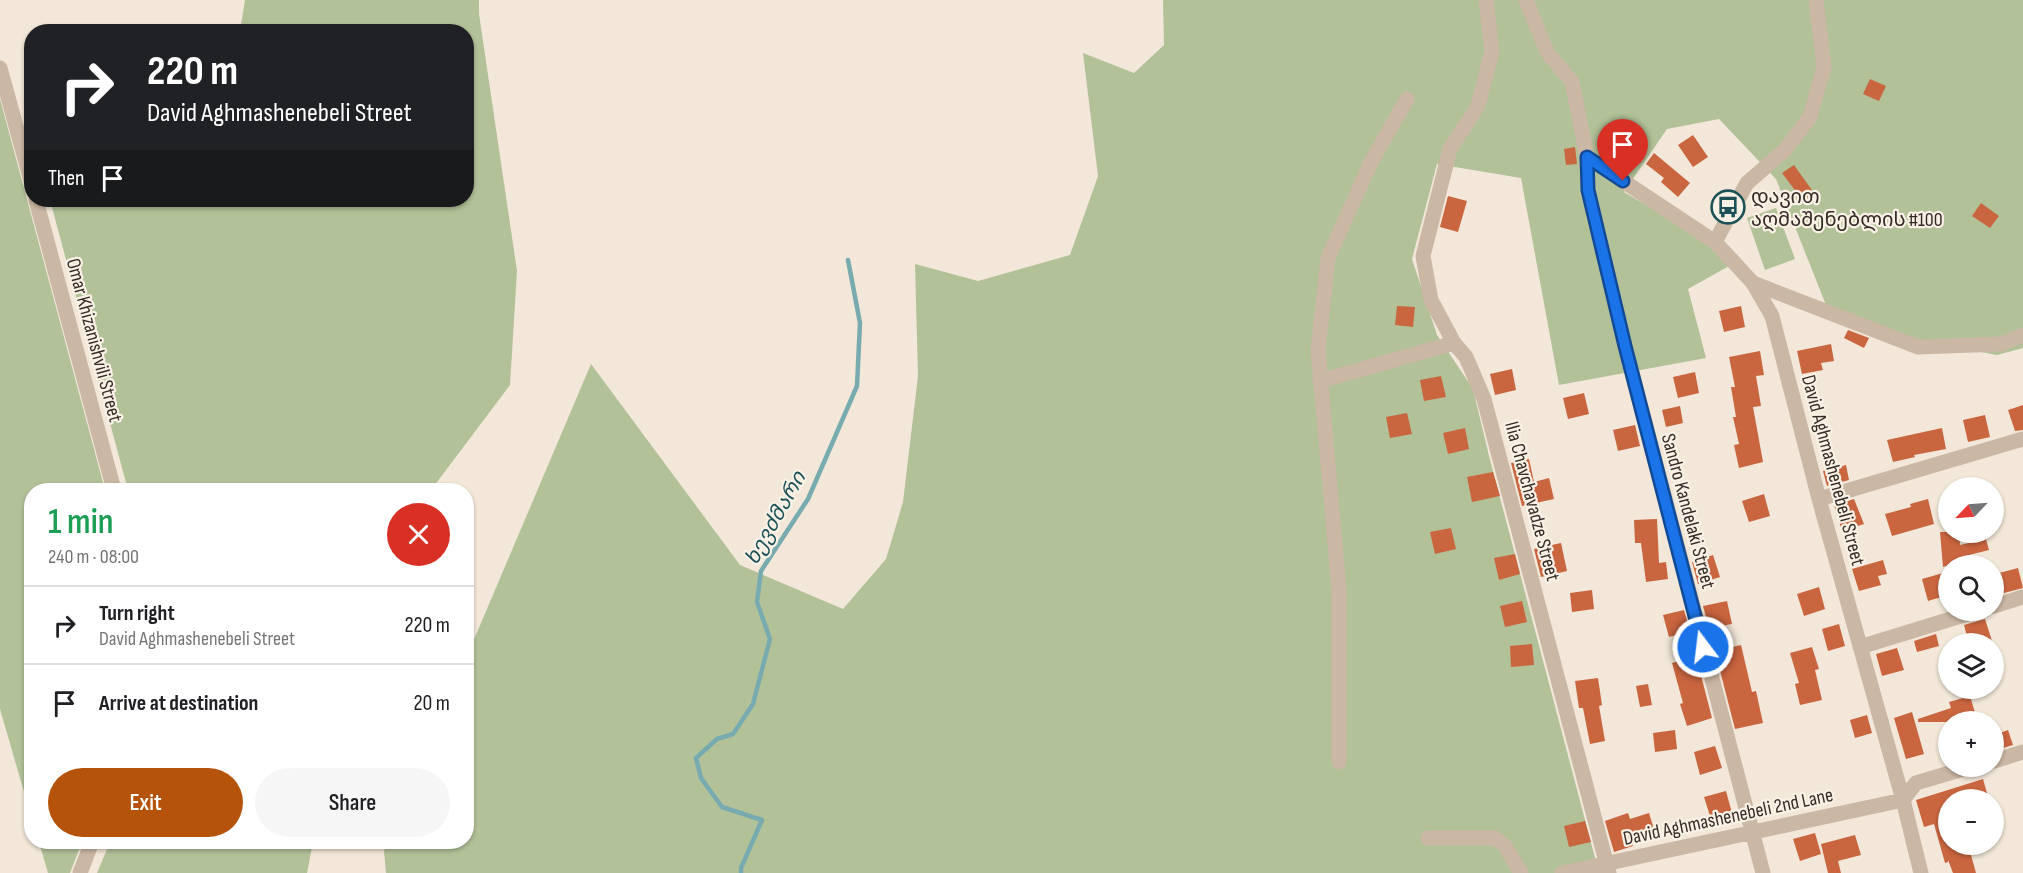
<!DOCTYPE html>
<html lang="en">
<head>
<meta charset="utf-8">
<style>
  body { margin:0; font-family:"Sofia Sans Condensed","Noto Sans Georgian",sans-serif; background:#f6f6f6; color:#202124; height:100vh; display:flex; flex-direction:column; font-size:22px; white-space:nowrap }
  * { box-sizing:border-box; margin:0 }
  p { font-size:20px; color:#757577 }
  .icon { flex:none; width:33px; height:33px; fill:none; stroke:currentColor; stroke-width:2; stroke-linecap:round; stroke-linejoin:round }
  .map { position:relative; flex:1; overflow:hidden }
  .side { position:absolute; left:24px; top:483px; width:450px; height:366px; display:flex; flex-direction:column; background:#fff; border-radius:24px; box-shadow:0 2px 4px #0004 }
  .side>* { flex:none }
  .guide { position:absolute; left:24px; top:24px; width:450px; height:183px; border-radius:24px; box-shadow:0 2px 4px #0004; background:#202124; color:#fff; overflow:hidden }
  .needle { width:39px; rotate:245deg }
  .buttons { position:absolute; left:1938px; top:477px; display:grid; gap:12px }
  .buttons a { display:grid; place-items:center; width:66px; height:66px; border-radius:50%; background:#fff; box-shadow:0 2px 4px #0004; font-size:30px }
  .pin { position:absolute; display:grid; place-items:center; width:51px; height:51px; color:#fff; margin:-62px -26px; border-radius:50% 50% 50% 0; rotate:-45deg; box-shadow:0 0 6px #0007 }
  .pin .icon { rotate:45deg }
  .me { position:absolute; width:66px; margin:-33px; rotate:345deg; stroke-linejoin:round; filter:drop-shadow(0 0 4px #0008) }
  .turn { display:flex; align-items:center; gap:21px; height:126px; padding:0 24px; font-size:27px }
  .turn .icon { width:78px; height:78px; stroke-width:2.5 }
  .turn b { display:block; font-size:42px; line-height:51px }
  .then { display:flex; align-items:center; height:57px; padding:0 24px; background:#0003; gap:12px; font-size:22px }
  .round { display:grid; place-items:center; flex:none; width:63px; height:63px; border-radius:32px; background:#f6f6f6 }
  .head { display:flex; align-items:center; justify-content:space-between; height:102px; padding:0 24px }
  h1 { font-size:36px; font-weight:600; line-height:45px; color:#1e9e55 }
  .cta { display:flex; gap:12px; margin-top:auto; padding:12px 24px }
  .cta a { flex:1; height:69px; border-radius:36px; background:#b45309; color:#fff; font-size:24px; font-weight:600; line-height:69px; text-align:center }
  .cta a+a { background:#f6f6f6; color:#202124 }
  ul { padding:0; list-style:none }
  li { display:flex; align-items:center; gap:18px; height:78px; padding:0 24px; border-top:2px solid #e0e0e0 }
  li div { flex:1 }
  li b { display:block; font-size:22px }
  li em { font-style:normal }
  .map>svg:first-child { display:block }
  .green { fill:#b2c198 }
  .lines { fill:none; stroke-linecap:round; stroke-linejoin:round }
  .stream { stroke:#77abaf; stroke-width:4.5 }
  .building { fill:#c9653f }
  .minor { stroke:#cab7a4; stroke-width:15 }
  .route-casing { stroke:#114b97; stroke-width:15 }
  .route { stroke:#1a73e8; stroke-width:10 }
  .labels { text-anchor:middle; stroke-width:4.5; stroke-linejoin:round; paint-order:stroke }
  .poi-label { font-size:20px; fill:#352b26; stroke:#f9f1e5; text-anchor:start }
  .street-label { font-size:20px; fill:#352b26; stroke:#f9f1e5 }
  .water-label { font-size:21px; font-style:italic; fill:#1b5157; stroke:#f9f1e5 }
</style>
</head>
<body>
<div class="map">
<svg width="2023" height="873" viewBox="0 0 2023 873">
  <rect width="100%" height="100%" fill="#f2e7d8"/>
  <!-- green -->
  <path class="green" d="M245 0H479V14L517 271 510 385 431 490H128L50 200H466V32L240 31Z
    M1163 0H2023V348L1997 355 1906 338 1828 310 1776 179 1719 119 1667 129 1624 192 1711 243 1729 266 1688 289 1706 358 1559 385 1521 178 1437 164 1412 259 1437 335 1473 389 1489 456 1599 873H386L384 851 388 842H466L467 656 591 364 740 565 843 609 886 559 903 502 918 376 915 264 978 281 1070 255 1098 176 1083 53 1134 73 1164 45Z
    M0 99 105 490H32L31 816 0 709Z
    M1776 208 1795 259 1765 270 1747 218Z
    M39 842H82L70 873H48Z
    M110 842H313L307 873H97Z"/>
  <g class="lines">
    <!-- stream -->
    <path class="stream" d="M741 873V868L762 820 722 807 701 778 696 758 717 739 733 734 753 704 770 639 757 602 761 571 808 499 857 386 860 323 848 260"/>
  </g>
  <!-- building -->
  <path class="building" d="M1870 79 1886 86 1879 101 1863 94Z
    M1693 135 1708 157 1693 167 1678 145Z
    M1575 147 1577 164 1566 165 1564 149Z
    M1654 153 1690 183 1678 197 1661 182 1664 178 1646 164Z
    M1794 165 1814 193 1803 201 1782 173Z
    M1448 196 1467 201 1458 232 1440 227Z
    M1981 203 1999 216 1990 228 1972 216Z
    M1397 306 1415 307 1413 327 1395 325Z
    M1741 306 1745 327 1724 332 1719 311Z
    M1848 330 1869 338 1864 348 1844 338Z
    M1831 344 1834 361 1821 363 1823 370 1802 374 1797 351Z
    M1760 351 1764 375 1756 376 1761 406 1753 407 1763 462 1739 468 1734 445 1739 444 1733 417H1736L1731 387H1735L1729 357Z
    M1512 369 1516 390 1495 395 1490 374Z
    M1695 372 1699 393 1678 398 1673 377Z
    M1441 376 1446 397 1424 401 1420 380Z
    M1584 393 1589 414 1568 419 1563 398Z
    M2023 405V430L2015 431 2008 410Z
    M1680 406 1683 423 1666 427 1662 410Z
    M1407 413 1412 434 1390 438 1386 417Z
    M1985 415 1990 437 1968 442 1963 420Z
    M1635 425 1640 446 1618 451 1613 430Z
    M1465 428 1469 449 1448 454 1443 433Z
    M1942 428 1946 449 1914 455 1915 457 1893 462 1887 440Z
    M1529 459 1534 482 1549 478 1554 499 1522 506 1511 463Z
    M1846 465 1849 480 1827 486 1823 471Z
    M1493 472 1500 496 1472 502 1467 477Z
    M1764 494 1770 516 1749 522 1742 501Z
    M1854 499 1864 524 1842 531 1834 505Z
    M1928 499 1934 524 1892 536 1885 514 1911 507 1910 504Z
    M1657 519 1659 563 1666 562 1668 579 1646 582 1641 543H1635L1634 520Z
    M1451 528 1456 549 1435 554 1430 532Z
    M1940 532H1959L1960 545 1986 539 1989 550 1961 557 1962 561 1943 567Z
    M1561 543 1567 571 1541 577 1534 549Z
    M1515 554 1520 574 1499 580 1494 558Z
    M1713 555 1720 577 1698 584 1692 562Z
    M1883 560 1887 574 1878 576 1881 585 1859 591 1852 569Z
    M2018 568 2023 588 2004 593 1999 573Z
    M1943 573 1948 595 1928 601 1922 579Z
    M1819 587 1825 609 1804 616 1797 594Z
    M1592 590 1594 609 1572 612 1570 593Z
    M1522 601 1527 622 1505 627 1500 606Z
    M1727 601 1732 624 1709 628 1703 606Z
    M1684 610 1690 631 1669 637 1663 615Z
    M1985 619 1992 641 1984 644H1969L1964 625Z
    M1839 624 1845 646 1828 651 1822 629Z
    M1936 634 1939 646 1917 652 1914 641Z
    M1532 644 1534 665 1511 667 1510 646Z
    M1741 645 1752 692 1756 691 1763 723 1735 729 1715 651Z
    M1812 647 1819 669 1815 670 1822 700 1800 705 1795 684 1799 683 1790 653Z
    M1897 648 1904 670 1882 676 1876 654Z
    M1696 656 1712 718 1687 726 1680 704 1683 703 1672 663Z
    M1598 678 1602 705 1599 706 1605 741 1590 744 1583 708H1579L1575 681Z
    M1648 684 1652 705 1640 707 1636 686Z
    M1970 696 1976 716 1959 722H1918V719L1951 708 1949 702Z
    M1912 712 1924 754 1906 759 1894 718Z
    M1867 715 1872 733 1855 738 1850 720Z
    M1675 730 1677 749 1655 752 1653 733Z
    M2008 730 2013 745 1996 750 1994 735Z
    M1715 746 1722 768 1700 775 1694 752Z
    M1983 779 1989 800H1948V844H1968L1976 873H1953L1948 860V862L1945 863 1934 824 1924 827 1916 800Z
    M1726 791 1732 813 1711 819 1704 797Z
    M1628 813 1630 819 1649 813 1656 836 1632 843 1633 846 1614 852 1605 821Z
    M1585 821 1591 842 1569 847 1564 826Z
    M1815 833 1821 854 1800 861 1793 839Z
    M1855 835 1861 855 1838 861 1841 873H1828L1821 844Z"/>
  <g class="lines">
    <!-- minor -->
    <path class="minor" d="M1486 0 1492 51 1478 106 1450 149 1423 256 1431 300 1454 343 1466 357 1484 399 1609 873
      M1526 0 1547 52 1572 82 1587 157 1588 190 1625 346 1763 873
      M0 68 32 184
      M1587 157 1715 242 1753 283 1772 316 1819 499 1903 800 1921 873
      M36 200 114 490
      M1715 242 1747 183 1784 151 1810 117 1824 67 1816 0
      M1753 283 1918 347 2001 344 2023 335
      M1320 381 1454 343
      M1819 499 2023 439
      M1994 606 2023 597
      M1860 647 1980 610
      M1994 761 2023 752
      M1339 762V589L1318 350 1328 258 1371 162 1407 99
      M1428 838H1495L1505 846 1521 873
      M80 873 92 842
      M1562 873 1903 800 1916 783 1973 766"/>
  </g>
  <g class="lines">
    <defs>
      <path id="route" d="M1623 181 1587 157 1588 190 1625 346 1703 647"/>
    </defs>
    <!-- route casing -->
    <use href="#route" class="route-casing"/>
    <!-- route -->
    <use href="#route" class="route"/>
  </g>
  <!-- icons -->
  <defs>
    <symbol id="bus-ring" viewBox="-11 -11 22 22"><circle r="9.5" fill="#f9f1e5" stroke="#1b5157" stroke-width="1.5"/><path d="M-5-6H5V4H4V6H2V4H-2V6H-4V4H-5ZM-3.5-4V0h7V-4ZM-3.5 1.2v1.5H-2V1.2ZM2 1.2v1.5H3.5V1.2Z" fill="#1b5157"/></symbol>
  </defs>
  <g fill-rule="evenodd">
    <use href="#bus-ring" x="1709" y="188" width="38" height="38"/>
  </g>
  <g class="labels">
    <!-- poi labels -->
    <g class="poi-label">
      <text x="1751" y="203">დავით<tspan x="1751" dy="23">აღმაშენებლის #100</tspan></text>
    </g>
    <!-- street labels -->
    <g class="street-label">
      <text transform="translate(95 340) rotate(75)" y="7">Omar Khizanishvili Street</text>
      <text transform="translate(1834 470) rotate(75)" y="7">David Aghmashenebeli Street</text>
      <text transform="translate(1533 501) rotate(75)" y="7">Ilia Chavchavadze Street</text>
      <text transform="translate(1689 511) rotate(75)" y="7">Sandro Kandelaki Street</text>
      <text transform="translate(1728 816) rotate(-12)" y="7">David Aghmashenebeli 2nd Lane</text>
    </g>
    <!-- water labels -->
    <g class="water-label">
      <text transform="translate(775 518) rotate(-61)" y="7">ხევძმარი</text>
    </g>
  </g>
</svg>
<div class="buttons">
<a><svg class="needle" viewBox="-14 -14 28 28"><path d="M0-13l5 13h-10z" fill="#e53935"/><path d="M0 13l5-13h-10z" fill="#757577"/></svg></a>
<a><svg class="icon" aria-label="search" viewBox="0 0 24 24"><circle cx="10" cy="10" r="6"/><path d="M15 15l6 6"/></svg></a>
<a><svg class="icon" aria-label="layers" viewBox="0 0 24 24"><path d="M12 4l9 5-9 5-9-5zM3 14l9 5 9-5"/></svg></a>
<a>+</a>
<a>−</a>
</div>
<div class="pin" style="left:1623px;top:181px;background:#d93025"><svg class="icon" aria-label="arrive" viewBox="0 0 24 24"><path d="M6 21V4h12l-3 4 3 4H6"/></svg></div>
<svg class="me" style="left:1703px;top:647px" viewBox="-20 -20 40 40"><circle r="17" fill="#1a73e8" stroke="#fff" stroke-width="3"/><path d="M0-11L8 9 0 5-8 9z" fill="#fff"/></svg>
<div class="guide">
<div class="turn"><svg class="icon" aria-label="right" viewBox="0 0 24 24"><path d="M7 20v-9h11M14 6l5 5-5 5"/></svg><div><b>220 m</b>David Aghmashenebeli Street</div></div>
<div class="then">Then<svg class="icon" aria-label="arrive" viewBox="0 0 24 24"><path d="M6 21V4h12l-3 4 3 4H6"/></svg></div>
</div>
<section class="side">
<div class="head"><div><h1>1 min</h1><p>240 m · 08:00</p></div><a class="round" style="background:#d93025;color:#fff"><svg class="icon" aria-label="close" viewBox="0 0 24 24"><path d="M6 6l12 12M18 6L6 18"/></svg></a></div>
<ul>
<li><svg class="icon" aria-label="right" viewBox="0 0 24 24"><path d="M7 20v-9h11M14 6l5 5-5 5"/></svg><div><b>Turn right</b><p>David Aghmashenebeli Street</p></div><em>220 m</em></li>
<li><svg class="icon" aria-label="arrive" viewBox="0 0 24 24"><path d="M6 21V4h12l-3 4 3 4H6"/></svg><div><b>Arrive at destination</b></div><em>20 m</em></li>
</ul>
<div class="cta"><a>Exit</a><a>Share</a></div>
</section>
</div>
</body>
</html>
